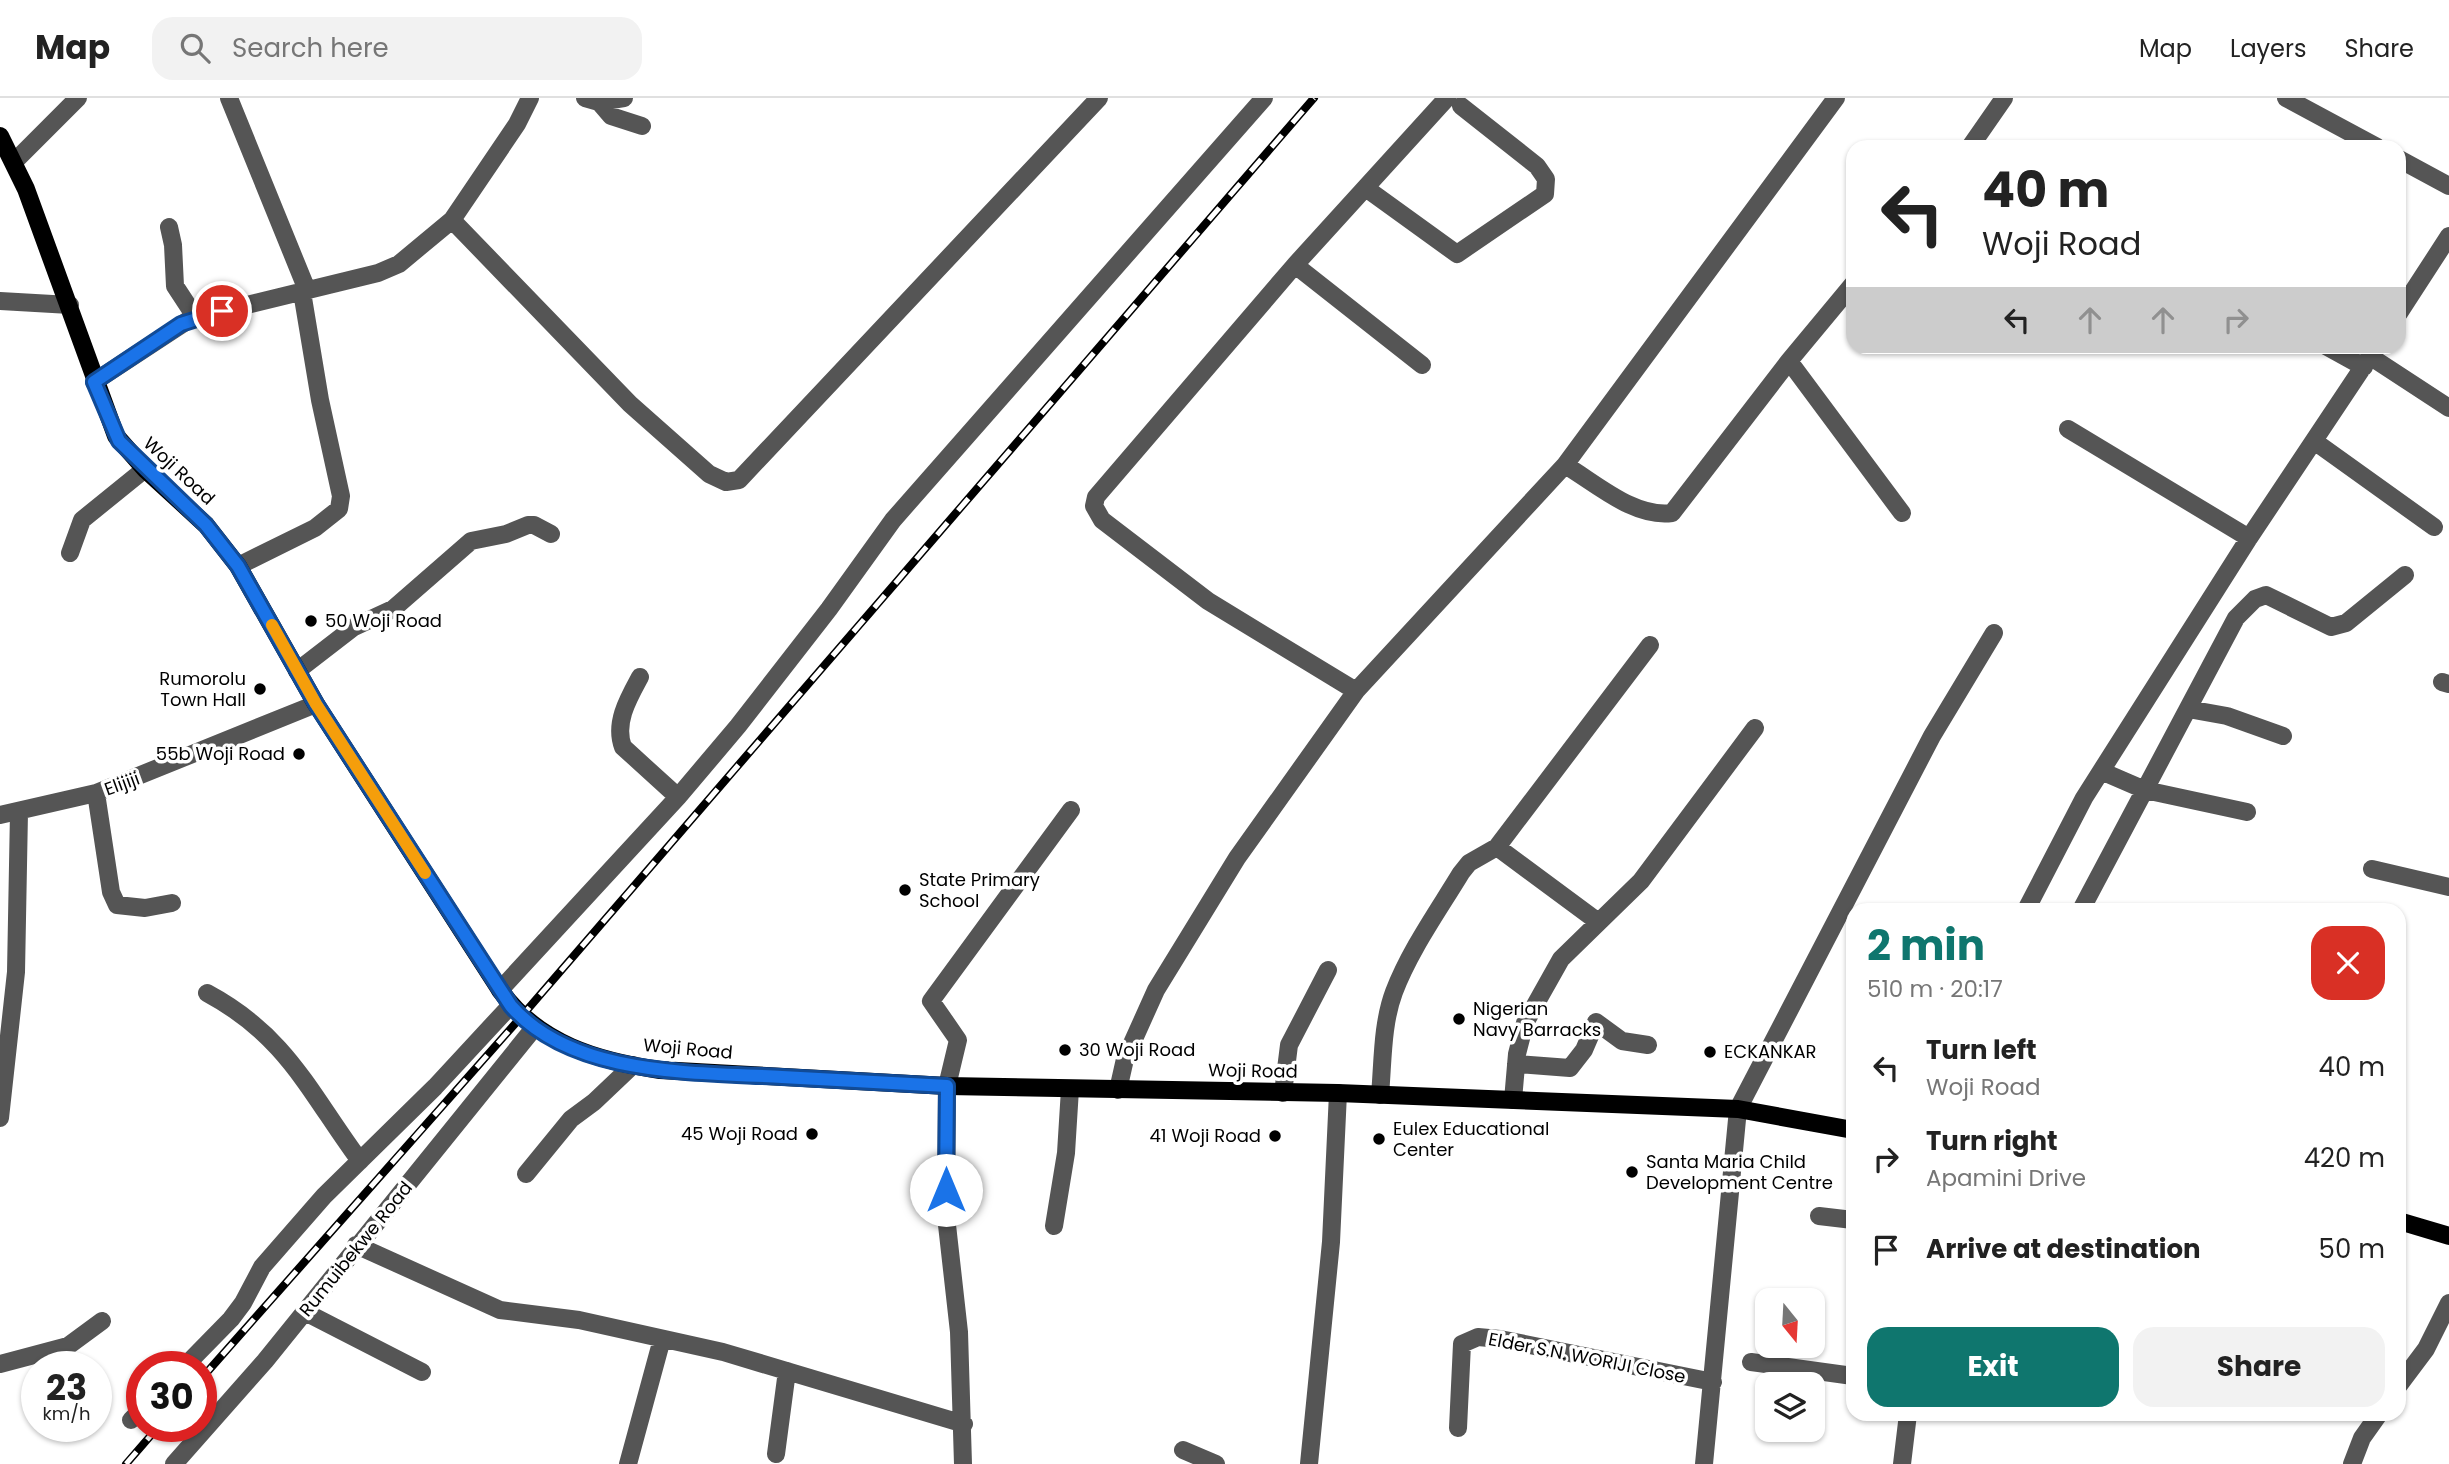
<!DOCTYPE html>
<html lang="en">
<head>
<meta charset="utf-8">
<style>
  body { margin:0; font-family:Poppins,sans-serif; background:#f2f2f2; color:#222; height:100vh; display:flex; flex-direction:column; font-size:26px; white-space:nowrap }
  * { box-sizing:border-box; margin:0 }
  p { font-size:23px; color:#767676 }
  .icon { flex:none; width:38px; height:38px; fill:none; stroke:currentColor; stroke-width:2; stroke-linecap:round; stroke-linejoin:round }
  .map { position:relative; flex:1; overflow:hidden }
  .side { position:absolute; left:1846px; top:805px; width:560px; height:518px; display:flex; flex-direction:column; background:#fff; border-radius:21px; box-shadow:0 2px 5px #0004 }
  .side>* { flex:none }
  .hud { position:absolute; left:1846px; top:42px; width:560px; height:214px; border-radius:21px; box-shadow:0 2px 5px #0004; background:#fff; color:#222; overflow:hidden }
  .needle { width:46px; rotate:162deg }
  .tools { position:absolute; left:1755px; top:1190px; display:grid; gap:14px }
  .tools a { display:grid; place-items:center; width:70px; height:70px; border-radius:14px; background:#fff; box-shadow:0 2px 5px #0004; font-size:35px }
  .speed { position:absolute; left:21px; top:1253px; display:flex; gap:14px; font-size:35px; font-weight:700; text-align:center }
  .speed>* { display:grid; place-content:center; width:91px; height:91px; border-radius:50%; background:#fff; box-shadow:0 2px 5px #0004; line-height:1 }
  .speed small { font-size:18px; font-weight:400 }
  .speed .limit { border:10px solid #d22; background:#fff; color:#111 }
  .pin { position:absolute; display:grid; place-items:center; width:60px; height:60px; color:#fff; margin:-30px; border:4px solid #fff; border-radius:50%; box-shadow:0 2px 7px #0007 }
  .me { position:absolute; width:77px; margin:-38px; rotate:0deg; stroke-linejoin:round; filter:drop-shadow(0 0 5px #0008) }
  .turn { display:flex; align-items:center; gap:24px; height:147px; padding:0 21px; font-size:32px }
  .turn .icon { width:91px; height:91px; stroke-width:2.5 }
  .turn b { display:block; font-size:49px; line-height:60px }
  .lanes { display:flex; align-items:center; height:66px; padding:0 21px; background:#0003; justify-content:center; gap:35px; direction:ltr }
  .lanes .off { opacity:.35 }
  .round { display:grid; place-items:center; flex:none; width:74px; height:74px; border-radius:21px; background:#f2f2f2 }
  .summary { display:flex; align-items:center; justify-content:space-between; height:119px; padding:0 21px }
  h1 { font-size:42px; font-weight:700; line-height:52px; color:#0f766e }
  .primary-button { display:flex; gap:14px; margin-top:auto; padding:14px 21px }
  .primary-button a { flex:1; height:80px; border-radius:21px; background:#0f766e; color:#fff; font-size:28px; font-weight:700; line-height:80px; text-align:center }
  .primary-button a+a { background:#f2f2f2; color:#222 }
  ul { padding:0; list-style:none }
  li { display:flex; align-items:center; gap:21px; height:91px; padding:0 21px }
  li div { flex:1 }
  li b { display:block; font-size:26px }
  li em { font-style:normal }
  header { display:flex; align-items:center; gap:42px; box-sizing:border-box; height:98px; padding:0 35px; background:#fff; border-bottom:2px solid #e0e0e0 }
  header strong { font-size:33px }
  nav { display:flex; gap:38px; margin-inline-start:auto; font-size:24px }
  .search { width:490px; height:63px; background:#f2f2f2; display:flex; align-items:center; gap:18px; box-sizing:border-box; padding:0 24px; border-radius:21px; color:#767676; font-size:26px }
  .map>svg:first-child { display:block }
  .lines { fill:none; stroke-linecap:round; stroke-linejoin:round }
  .minor { stroke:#555; stroke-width:18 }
  .major { stroke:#000; stroke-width:18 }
  .rail-casing { stroke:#000; stroke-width:8 }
  .rail { stroke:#fff; stroke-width:5; stroke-dasharray:16; stroke-linecap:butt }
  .route-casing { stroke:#114b97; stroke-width:18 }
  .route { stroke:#1a73e8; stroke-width:12 }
  .slow { stroke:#f59e0b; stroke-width:12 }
  .poi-dot { fill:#000; stroke:#fff; stroke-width:2.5 }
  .labels { text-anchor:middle; stroke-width:7; stroke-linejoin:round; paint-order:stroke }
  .street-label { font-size:18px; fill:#000; stroke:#fff }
  .poi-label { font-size:18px; fill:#000; stroke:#fff; text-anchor:start }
</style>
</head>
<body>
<header>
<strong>Map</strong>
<div class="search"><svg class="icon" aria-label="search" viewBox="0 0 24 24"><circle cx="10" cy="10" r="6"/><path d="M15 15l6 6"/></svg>Search here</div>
<nav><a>Map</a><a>Layers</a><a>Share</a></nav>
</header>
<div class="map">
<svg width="2449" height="1366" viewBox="0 0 2449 1366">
  <rect width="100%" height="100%" fill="#fff"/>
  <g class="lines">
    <!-- minor -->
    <path class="minor" d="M229 0 307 192
      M585 0 599 4 624 0
      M2286 0 2377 49
      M599 4 611 18 642 28
      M1970 49 2004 0
      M2399 61 2449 88
      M14 64 78 0
      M1367 91 1457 156 1545 96 1546 81 1537 68 1461 8
      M452 122 630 306 709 376 726 384 739 382 1099 0
      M169 129 173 147 175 188 196 220
      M1295 167 1422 267
      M0 203 70 207
      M2399 215 2449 138
      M2326 248 2364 269
      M2371 259 2449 310
      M1789 263 1902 415
      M94 284 190 221 378 175 399 166 452 122 517 26 530 0
      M2068 331 2249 440
      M2314 343 2434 429
      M1565 367C1597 386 1634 420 1672 415L1789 263 1853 186
      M70 455 82 422 145 371
      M238 468 315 430 339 411 341 398 320 302 302 194
      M297 573 354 529 393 511 471 443 506 436 528 427H534L551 436
      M640 579C628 601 614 625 623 649L678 699
      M2442 584 2449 586
      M1356 593 1208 503 1102 422 1094 408 1096 399 1295 167 1447 0
      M2188 611 2227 618 2283 638
      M2101 673 2145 692 2247 714
      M96 695 111 794 117 807 145 810 172 805
      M0 717 96 695 316 606
      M1497 749 1597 823
      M2372 771 2449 789
      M2026 812 2084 700 2249 440 2377 248
      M2081 812 2236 520 2255 501 2266 497 2331 529 2346 525 2405 477
      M500 892 678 699 738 628 829 511 893 422 1264 0
      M207 895C287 938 309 994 360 1063
      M1516 966 1570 970 1584 952 1596 924 1622 943 1648 947
      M1118 992 1125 961 1156 892 1237 760 1356 593 1565 367 1836 0
      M1283 995 1289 947 1328 872
      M1380 997C1383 963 1382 926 1394 894 1410 852 1438 813 1461 775L1469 765 1497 749 1650 547
      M1513 1002 1517 956 1525 925 1561 861 1641 783 1755 630
      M0 1020 16 874 19 714
      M526 1076 571 1021 594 1004 633 967
      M1819 1118 1853 1122
      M1054 1128 1066 1055 1070 991
      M356 1147 500 1212 579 1222 723 1254 964 1326
      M305 1214 422 1274
      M1751 1264 1853 1278
      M0 1266 68 1248 102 1223
      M184 1269 231 1221 243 1205 262 1169 324 1098 435 989 511 907
      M2399 1287 2426 1251 2449 1205
      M131 1322 142 1311
      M1458 1330 1462 1246 1478 1239 1500 1241 1713 1284
      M1183 1352 1216 1366
      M776 1356 787 1273
      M174 1366 265 1263 534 930
      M628 1366 662 1241
      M963 1366 959 1234 946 1118 947 988 958 942 931 903 1071 712
      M1309 1366 1331 1144 1338 995
      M1704 1366 1738 1011 1932 638 1994 535
      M1902 1366 1908 1316
      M2352 1366 2362 1340 2379 1316"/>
    <!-- major -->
    <path class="major" d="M0 38 26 91 116 338 145 371 206 427 238 468 316 606 500 892C538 946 598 963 660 972L947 988 1338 995 1738 1011 1853 1032
      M2399 1123 2449 1138"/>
    <defs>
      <path id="rail" d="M201 1281 521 919 1314 0
        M126 1366 159 1328"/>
    </defs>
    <!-- rail casing -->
    <use href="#rail" class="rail-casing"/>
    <!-- rail -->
    <use href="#rail" class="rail"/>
  </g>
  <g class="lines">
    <defs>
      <path id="route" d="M222 213 181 226 94 284 119 343 206 427 238 468 316 606 511 908C573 979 695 974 782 979 837 982 892 985 947 988L946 1092"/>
    </defs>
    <!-- route casing -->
    <use href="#route" class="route-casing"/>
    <!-- route -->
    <use href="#route" class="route"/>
    <!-- slow -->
    <path class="slow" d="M272 527 316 606 425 775"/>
  </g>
  <!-- markers -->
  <g class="poi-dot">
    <circle cx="311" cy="523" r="7"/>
    <circle cx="260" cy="591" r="7"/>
    <circle cx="299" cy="656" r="7"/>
    <circle cx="905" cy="792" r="7"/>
    <circle cx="1459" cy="921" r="7"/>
    <circle cx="1065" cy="952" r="7"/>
    <circle cx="1710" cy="954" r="7"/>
    <circle cx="812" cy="1036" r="7"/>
    <circle cx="1275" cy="1038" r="7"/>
    <circle cx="1379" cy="1041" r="7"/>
    <circle cx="1632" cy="1074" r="7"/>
  </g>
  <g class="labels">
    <!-- street labels -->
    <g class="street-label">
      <text transform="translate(179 373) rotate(43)" y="6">Woji Road</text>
      <text transform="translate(122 686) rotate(-20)" y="6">Elijiji</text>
      <text transform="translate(688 951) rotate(5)" y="6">Woji Road</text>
      <text transform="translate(1253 973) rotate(1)" y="6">Woji Road</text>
      <text transform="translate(356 1151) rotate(-51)" y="6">Rumuibekwe Road</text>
      <text transform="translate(1587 1260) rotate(11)" y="6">Elder S.N. WORIJI Close</text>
    </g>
    <!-- poi labels -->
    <g class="poi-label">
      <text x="325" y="529">50 Woji Road</text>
      <text x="246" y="587" text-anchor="end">Rumorolu<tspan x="246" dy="21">Town Hall</tspan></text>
      <text x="285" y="662" text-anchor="end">55b Woji Road</text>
      <text x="919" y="788">State Primary<tspan x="919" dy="21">School</tspan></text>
      <text x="1473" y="917">Nigerian<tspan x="1473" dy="21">Navy Barracks</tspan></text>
      <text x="1079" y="958">30 Woji Road</text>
      <text x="1724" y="960">ECKANKAR</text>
      <text x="1393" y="1037">Eulex Educational<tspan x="1393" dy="21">Center</tspan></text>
      <text x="798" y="1042" text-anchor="end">45 Woji Road</text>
      <text x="1261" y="1044" text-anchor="end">41 Woji Road</text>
      <text x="1646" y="1070">Santa Maria Child<tspan x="1646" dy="21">Development Centre</tspan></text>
    </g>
  </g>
</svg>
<div class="tools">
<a><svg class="needle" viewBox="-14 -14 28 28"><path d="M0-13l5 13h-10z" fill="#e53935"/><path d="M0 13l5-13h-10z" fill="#767676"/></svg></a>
<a><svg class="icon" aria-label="layers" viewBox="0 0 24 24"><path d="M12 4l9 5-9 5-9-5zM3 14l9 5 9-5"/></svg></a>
</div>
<div class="speed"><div>23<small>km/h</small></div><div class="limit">30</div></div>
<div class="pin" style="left:222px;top:213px;background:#d93025"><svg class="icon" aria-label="arrive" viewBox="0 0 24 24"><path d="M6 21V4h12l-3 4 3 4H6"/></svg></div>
<svg class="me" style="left:946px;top:1092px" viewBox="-20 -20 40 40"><circle r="19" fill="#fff"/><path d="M0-13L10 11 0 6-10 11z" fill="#1a73e8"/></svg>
<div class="hud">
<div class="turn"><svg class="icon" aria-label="left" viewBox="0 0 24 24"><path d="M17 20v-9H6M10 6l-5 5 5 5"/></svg><div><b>40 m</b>Woji Road</div></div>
<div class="lanes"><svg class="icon" aria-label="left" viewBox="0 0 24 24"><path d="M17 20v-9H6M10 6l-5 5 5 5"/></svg><svg class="icon off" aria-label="ahead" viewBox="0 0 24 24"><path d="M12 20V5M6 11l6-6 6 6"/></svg><svg class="icon off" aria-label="ahead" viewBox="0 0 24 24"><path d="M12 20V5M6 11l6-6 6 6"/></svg><svg class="icon off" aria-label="right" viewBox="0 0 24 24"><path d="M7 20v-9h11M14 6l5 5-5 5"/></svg></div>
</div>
<section class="side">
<div class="summary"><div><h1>2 min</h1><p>510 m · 20:17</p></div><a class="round" style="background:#d93025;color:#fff"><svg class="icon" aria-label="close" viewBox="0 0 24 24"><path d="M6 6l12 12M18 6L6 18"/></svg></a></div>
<ul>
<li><svg class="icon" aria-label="left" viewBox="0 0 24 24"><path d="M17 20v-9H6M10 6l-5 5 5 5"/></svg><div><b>Turn left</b><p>Woji Road</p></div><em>40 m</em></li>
<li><svg class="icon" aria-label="right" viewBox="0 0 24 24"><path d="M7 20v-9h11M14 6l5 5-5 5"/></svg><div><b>Turn right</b><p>Apamini Drive</p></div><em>420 m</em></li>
<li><svg class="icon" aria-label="arrive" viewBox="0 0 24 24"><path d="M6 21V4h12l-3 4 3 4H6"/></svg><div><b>Arrive at destination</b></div><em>50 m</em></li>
</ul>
<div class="primary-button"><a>Exit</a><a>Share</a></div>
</section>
</div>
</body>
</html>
